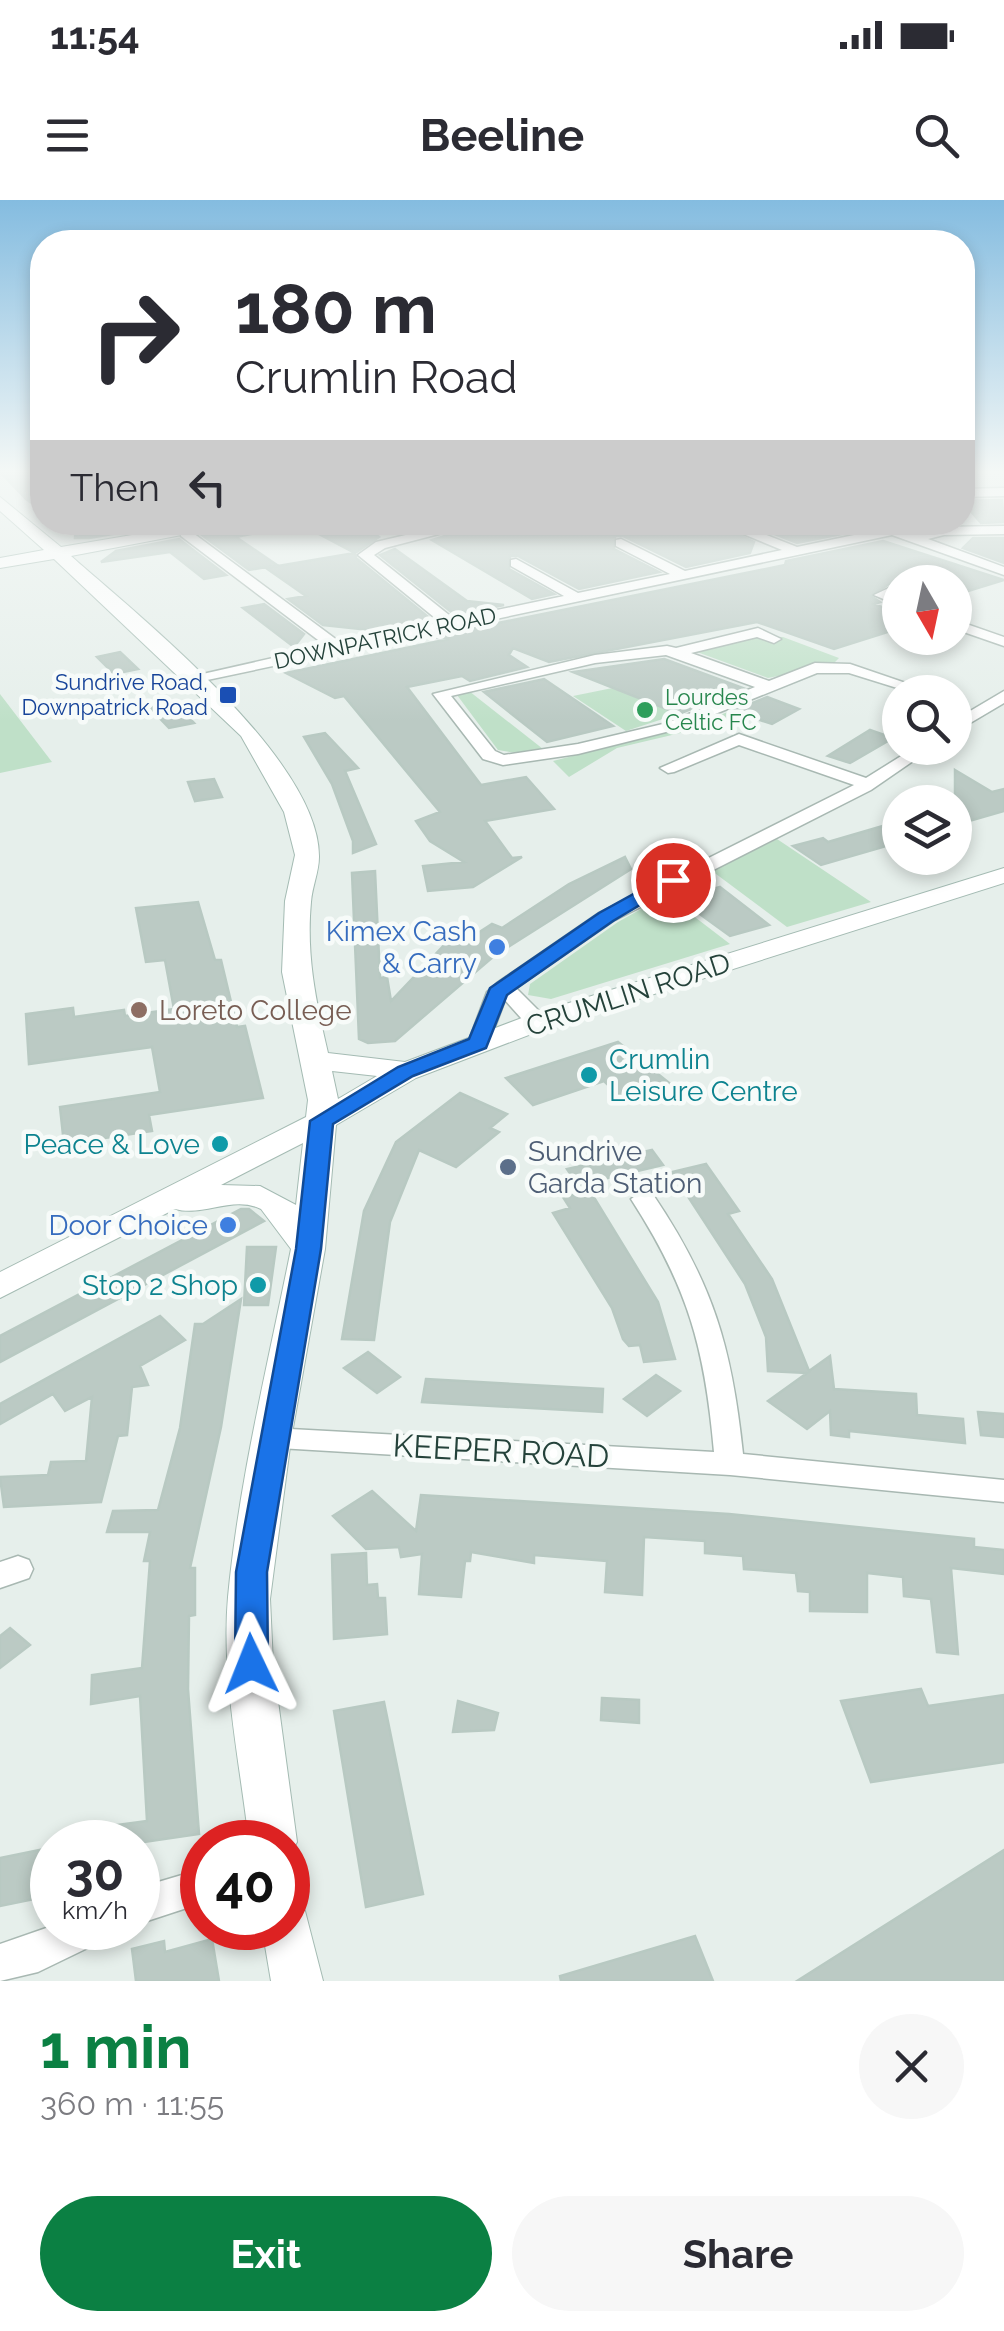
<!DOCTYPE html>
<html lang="en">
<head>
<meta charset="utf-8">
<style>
  body { margin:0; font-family:Raleway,sans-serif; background:#f7f7f7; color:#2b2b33; height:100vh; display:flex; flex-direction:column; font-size:38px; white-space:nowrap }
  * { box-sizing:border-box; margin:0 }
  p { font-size:32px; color:#7c7c81 }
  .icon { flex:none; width:55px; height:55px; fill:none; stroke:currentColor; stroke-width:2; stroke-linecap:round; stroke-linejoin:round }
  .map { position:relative; height:1781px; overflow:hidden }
  .details { display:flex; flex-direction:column; background:#fff; flex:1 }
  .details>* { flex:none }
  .top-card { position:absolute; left:30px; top:30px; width:945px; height:305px; border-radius:40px; box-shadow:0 5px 15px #0003; background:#fff; color:#2b2b33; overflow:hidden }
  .needle { width:65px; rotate:171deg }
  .fabs { position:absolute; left:882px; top:365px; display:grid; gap:20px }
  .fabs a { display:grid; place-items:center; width:90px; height:90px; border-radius:50%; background:#fff; box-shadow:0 5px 15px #0003; font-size:50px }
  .speed { position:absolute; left:30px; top:1620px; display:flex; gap:20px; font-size:50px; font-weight:700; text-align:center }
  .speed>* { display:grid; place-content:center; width:130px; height:130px; border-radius:50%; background:#fff; box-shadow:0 5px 15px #0003; line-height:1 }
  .speed small { font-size:25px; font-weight:400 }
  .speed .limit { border:15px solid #d22; background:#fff; color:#111 }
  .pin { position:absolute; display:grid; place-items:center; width:85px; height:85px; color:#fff; margin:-42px; border:5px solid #fff; border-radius:50%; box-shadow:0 2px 10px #0007 }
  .me { position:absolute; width:110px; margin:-55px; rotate:358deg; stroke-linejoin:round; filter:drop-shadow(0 0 8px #0008) }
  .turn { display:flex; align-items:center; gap:35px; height:210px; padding:0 40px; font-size:45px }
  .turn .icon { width:130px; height:130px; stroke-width:2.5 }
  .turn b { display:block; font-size:70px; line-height:85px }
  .then { display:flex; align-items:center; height:95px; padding:0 40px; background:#0003; gap:20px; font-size:38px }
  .round { display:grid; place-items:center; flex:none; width:105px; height:105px; border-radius:52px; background:#f7f7f7 }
  .headline { display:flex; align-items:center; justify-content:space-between; height:170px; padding:0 40px }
  h1 { font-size:60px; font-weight:700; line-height:75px; color:#0b8043 }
  .button { display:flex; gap:20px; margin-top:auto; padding:20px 40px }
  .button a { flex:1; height:115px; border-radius:60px; background:#0b8043; color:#fff; font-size:40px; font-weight:700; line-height:115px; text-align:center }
  .button a+a { background:#f7f7f7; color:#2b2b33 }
  .status { display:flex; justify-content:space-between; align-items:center; height:70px; padding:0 50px; background:#fff; direction:ltr }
  .status svg { height:28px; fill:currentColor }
  header { display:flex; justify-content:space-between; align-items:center; height:130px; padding:0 40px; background:#fff; font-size:45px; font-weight:700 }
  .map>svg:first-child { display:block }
  .green { fill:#bfe0c8 }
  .building { fill:#bbcac4; stroke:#b8c9c2; stroke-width:2.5 }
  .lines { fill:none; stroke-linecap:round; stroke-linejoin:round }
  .street-casing { stroke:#a8b8b2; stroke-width:3 }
  .secondary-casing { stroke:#a4bbb3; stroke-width:2 }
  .street { fill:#fff; fill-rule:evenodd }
  .secondary { fill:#fff; fill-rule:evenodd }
  .route { fill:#1a73e8; stroke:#114b97; stroke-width:2.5 }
  .transit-dot { fill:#1a4fb4; stroke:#f7fbf9; stroke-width:4 }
  .leisure-dot { fill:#2e9e5b; stroke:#f7fbf9; stroke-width:4 }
  .shop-dot { fill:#3f7fe0; stroke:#f7fbf9; stroke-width:4 }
  .education-dot { fill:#8d6e63; stroke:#f7fbf9; stroke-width:4 }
  .culture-dot { fill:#0f9aa8; stroke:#f7fbf9; stroke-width:4 }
  .service-dot { fill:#5c6f8a; stroke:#f7fbf9; stroke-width:4 }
  .labels { text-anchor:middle; stroke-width:9; stroke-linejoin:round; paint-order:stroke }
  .far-street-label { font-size:22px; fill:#24423a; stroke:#f7fbf9 }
  .far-transit-label { font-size:22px; fill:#164399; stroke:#f7fbf9; text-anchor:end }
  .far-leisure-label { font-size:22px; fill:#27864d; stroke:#f7fbf9; text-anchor:start }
  .shop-label { font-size:28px; fill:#366cbe; stroke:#f7fbf9; text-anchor:end }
  .street-label { font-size:28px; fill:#24423a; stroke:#f7fbf9 }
  .education-label { font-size:28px; fill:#785e54; stroke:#f7fbf9; text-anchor:start }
  .culture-label { font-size:28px; fill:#0d838f; stroke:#f7fbf9; text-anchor:end }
  .service-label { font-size:28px; fill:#4e5e75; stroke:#f7fbf9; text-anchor:start }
  .near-street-label { font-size:32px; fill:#24423a; stroke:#f7fbf9 }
</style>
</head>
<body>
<div class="status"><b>11:54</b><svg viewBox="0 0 49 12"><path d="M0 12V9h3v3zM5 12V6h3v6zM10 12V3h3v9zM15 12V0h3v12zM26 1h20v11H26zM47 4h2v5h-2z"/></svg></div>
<header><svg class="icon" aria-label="menu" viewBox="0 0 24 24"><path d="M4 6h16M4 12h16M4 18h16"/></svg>Beeline<svg class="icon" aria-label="search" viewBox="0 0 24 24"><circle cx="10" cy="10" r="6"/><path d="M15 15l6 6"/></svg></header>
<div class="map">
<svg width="1004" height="1781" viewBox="0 0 1004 1781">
  <rect width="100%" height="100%" fill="#e6efeb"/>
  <!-- green -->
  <path class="green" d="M752 436 783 437 839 458 832 465 768 478 697 452Z
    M647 481 712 503 626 531 573 496Z
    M469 491 543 549 516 553 498 550 457 495Z
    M0 494 52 562 0 573Z
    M730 511 748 517 617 548 569 577 553 561 698 524Z
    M777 639 871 702 787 727 712 671Z
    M666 695 730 744 551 799 528 795 530 784 618 722Z"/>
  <!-- building -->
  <path class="building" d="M0 272H42V310L26 299Z
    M1002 300 1004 322 981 323 962 301Z
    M76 322H184L89 338H75Z
    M254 322H260L261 332 236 337 277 365 249 370 202 335Z
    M296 322H359L379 337 355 353Z
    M488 322H710L754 342 750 353 686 367 623 336H615L614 349 659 372 579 389 518 356H510L509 369 554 394 532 399 432 340Z
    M745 322H833L856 331 797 343Z
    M973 338H1003L1004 363 963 348Z
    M179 339 226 375 204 379 170 352 101 362 116 351Z
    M883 341 1004 380 955 395V382L889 384 871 396 880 402 874 404 900 414V428L834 449 757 422 549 462 513 448 509 455 527 467 470 481 462 476 407 487 481 585 526 577 554 609 485 621 512 658 522 657 473 687 428 691 423 666 464 662 430 641 416 621 440 612 344 496 335 498 286 473 449 439 429 437 785 365 786 361Z
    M395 349 467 401 504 405 455 415 380 355Z
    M355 353 356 358 432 420 379 431 323 425 288 399 306 396 266 368Z
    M264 404 304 434 294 447 243 408Z
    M120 452 138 469 114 474 97 457Z
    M664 459 743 488 679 514 573 472Z
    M544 479 613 526 547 542 484 492Z
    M767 497 799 509 772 524 733 511Z
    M173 502 194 523 169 528 149 507Z
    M870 530 893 538 850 563 828 556Z
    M325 533 358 568 345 571 376 644 353 653V641L332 584 304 537Z
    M955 570 992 592 1004 589V611L955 625Z
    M214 579 222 597 195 601 188 582Z
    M900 621V655L886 646 821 665 793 646 823 638 828 642Z
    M625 657 631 669 494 756 395 841 368 843 359 839 352 673 375 671 380 778 387 777 391 801 449 740 461 744 492 724 502 728 569 684Z
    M720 687 769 725 730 736 679 699Z
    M198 702 215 760H221L237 827 245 826 263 898 149 915 152 931 64 944 60 907 160 892 152 847 29 864 26 814 73 808 74 817 124 810 125 816 174 809 165 760 146 762 136 708Z
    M618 842 673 886 626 902 604 881 533 905 506 878Z
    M460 893 507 914 490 928 499 932 456 967 419 950 390 1022 374 1140 342 1139 364 1011 396 942Z
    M652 950 663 965 578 985 567 969Z
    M706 964 739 1011 728 1014 772 1079 809 1171 830 1156 834 1189 916 1194 917 1215 963 1219 965 1243 849 1231V1237L831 1235 830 1211 807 1229 768 1201 807 1173 768 1171 766 1137 745 1084 672 972Z
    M590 991 658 1102 675 1159 644 1162 640 1145 629 1146 623 1139 612 1108 553 1013 570 1008 563 997Z
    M241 1009H249L264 1021 0 1162V1136Z
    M247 1047H276L268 1105H244Z
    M241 1099 221 1227 190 1368H195V1415L189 1416 188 1489 199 1634 144 1642H73L72 1631 147 1621 140 1496 91 1504 92 1475 142 1468 150 1361H144L150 1332H107L113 1311 158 1310 180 1228 195 1124H203Z
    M160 1116 185 1140 140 1166 148 1185 132 1187 127 1235 118 1236 101 1302 4 1307 0 1277 48 1275 51 1262 86 1261 92 1197 65 1211 53 1194 0 1224V1204Z
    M368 1152 400 1177 377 1193 344 1168Z
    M656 1175 680 1191 647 1216 624 1199Z
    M426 1179 603 1189 602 1212 422 1202Z
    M978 1212 1004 1214V1237L981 1235Z
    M372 1291 416 1331 421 1295 729 1314 974 1339V1347L1004 1350V1374L951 1368 958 1454 937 1452 931 1399 904 1396 903 1377 867 1373V1412L810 1411V1392L798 1391 796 1373 744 1369 743 1356 705 1353V1341L644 1337 642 1395 605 1392 607 1361 534 1355V1363L471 1352 470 1361H465L461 1397 419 1394 422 1354 401 1357 399 1347 366 1349 333 1316Z
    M366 1353 367 1385 377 1384 378 1398H385L387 1434 334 1439 332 1355Z
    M10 1428 30 1445 0 1468V1436Z
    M921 1489 928 1506 1004 1495V1562L871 1582 841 1501Z
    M602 1498 639 1500V1523L601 1520Z
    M458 1501 498 1513 494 1530 453 1532Z
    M384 1502 423 1694 366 1707 334 1511Z
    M44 1649V1697L0 1706V1658Z
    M1004 1650V1781H797Z
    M695 1736 713 1781H561L560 1776Z
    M212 1739 219 1781H136L132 1749 164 1741 165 1752Z"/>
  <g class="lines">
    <defs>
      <path id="street" d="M1004 288V296L962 297V289Z
        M461 322H485L385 348 374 355 454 419 564 396 511 366V360L516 359 578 393 670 374 616 346V340L621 339 685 371 782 350 714 322H733L797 347 878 330 875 327 881 323 915 335 943 327 1004 326V334L944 335 928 339 1004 367V375L892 335 193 483 185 478 326 446 181 336V330H189L341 443 440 422 358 355 376 342Z
        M891 387H900V393L894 395 900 397V406L874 395Z
        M955 420 1004 437V446L955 429Z
        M758 428 781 439 774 443 757 437 691 453 769 481 815 463 850 464 932 492H910L849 473H817L678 529 578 554 503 565 483 559 433 494 595 455 667 446 676 448ZM666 455 755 487 667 523 578 544 504 555 495 551 451 496 595 463Z
        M1004 491V503L955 532V520Z
        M739 534 866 578 914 548H932L871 590 613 721 516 788 545 817 548 822 545 827H529L505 800 487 848H471L468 843 487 792 497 783 599 713 854 585 739 545 674 572 668 573 660 568Z
        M643 991 652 993C713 1083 732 1147 743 1254L1004 1280V1302L730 1275 262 1247 258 1239 262 1231 272 1228 714 1252C705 1148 688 1087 631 999Z
        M18 1356 29 1360 33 1369 29 1378 0 1388V1362Z
        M202 1669V1703L138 1724V1688Z
        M52 1726 108 1728 102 1741 38 1772 0 1781V1744Z"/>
      <path id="secondary" d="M0 297 61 347 209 322H250L71 356C140 417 320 560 319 657 319 672 312 687 311 702 306 755 316 802 328 853L405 862 527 816 1004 668V683L547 828 416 878 336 925 325 1049 291 1239 270 1399 273 1464 297 1642 288 1659V1642H249C240 1563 221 1477 228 1397 239 1280 268 1164 291 1049L261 1009C233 995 204 1017 175 1009L0 1098V1072L306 917 308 900 282 772 285 701 295 655 284 612 241 536 54 359 0 368V358L44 350 0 311ZM332 871 377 876 338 899ZM303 943 296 1005 260 986 221 985Z
        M288 1704 305 1711 323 1781H271L262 1728H288Z"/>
    </defs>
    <!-- street casing -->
    <use href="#street" class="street-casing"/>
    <!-- secondary casing -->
    <use href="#secondary" class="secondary-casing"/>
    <!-- street -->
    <use href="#street" class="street"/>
    <!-- secondary -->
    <use href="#secondary" class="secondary"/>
  </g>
  <!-- sky -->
  <linearGradient id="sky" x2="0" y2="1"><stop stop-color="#84bce0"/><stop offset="0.52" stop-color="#f4f8f6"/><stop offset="1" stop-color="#f4f8f6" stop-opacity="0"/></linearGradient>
  <rect width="1004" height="522" fill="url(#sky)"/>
  <!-- route -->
  <path class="route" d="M666 676 682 680 613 721 507 795 486 848 413 876 333 924 321 1049 267 1372 268 1464 263 1473 251 1478 240 1473 235 1464 236 1372 296 1049 310 921 398 867 469 839 490 788 599 713Z"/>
  <!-- markers -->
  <rect class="transit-dot" x="218" y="485" width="20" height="20" rx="5"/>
  <circle class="leisure-dot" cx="645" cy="510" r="10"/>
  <g class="shop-dot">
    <circle cx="497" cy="747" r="10"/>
    <circle cx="228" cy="1025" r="10"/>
  </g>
  <circle class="education-dot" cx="139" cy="810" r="10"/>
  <g class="culture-dot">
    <circle cx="589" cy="875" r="10"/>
    <circle cx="220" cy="944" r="10"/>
    <circle cx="258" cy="1085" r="10"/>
  </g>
  <circle class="service-dot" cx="508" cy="967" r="10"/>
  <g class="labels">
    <!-- far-street labels -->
    <g class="far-street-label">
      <text transform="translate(385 438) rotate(-12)" y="8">DOWNPATRICK ROAD</text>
    </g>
    <!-- far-transit labels -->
    <g class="far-transit-label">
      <text x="208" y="490">Sundrive Road,<tspan x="208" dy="25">Downpatrick Road</tspan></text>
    </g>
    <!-- far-leisure labels -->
    <g class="far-leisure-label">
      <text x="665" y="505">Lourdes<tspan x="665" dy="25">Celtic FC</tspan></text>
    </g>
    <!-- shop labels -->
    <g class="shop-label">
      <text x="477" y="741">Kimex Cash<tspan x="477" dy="32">&amp; Carry</tspan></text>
      <text x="208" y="1035">Door Choice</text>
    </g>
    <!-- street labels -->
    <g class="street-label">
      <text transform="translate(628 794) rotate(-18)" y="10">CRUMLIN ROAD</text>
    </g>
    <!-- education labels -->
    <g class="education-label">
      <text x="159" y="820">Loreto College</text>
    </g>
    <!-- culture labels -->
    <g class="culture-label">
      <text x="609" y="869" text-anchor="start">Crumlin<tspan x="609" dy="32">Leisure Centre</tspan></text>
      <text x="200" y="954">Peace &amp; Love</text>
      <text x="238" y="1095">Stop 2 Shop</text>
    </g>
    <!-- service labels -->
    <g class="service-label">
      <text x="528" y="961">Sundrive<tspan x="528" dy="32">Garda Station</tspan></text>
    </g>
    <!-- near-street labels -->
    <g class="near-street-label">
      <text transform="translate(501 1251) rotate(3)" y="11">KEEPER ROAD</text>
    </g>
  </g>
</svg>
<div class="fabs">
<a><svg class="needle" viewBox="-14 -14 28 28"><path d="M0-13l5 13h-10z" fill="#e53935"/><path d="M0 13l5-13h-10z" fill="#7c7c81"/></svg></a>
<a><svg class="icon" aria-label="search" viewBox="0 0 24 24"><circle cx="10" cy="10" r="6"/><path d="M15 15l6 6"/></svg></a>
<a><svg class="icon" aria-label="layers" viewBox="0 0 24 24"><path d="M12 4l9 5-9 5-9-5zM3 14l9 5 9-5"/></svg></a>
</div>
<div class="speed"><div>30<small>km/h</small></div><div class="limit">40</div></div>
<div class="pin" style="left:673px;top:680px;background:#d93025"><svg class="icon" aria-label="arrive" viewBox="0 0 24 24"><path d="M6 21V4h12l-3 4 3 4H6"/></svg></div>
<svg class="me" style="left:251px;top:1464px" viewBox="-20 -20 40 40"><path d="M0-17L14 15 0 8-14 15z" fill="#1a73e8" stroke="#fff" stroke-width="4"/></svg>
<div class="top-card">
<div class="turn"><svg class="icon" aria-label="right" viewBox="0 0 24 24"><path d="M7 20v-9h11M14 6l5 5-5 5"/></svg><div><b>180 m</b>Crumlin Road</div></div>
<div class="then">Then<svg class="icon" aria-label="left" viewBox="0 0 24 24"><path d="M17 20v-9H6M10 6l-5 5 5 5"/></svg></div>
</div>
</div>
<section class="details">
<div class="headline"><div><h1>1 min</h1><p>360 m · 11:55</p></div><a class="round"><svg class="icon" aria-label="close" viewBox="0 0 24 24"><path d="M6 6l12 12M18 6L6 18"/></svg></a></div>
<div class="button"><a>Exit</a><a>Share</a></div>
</section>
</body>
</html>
